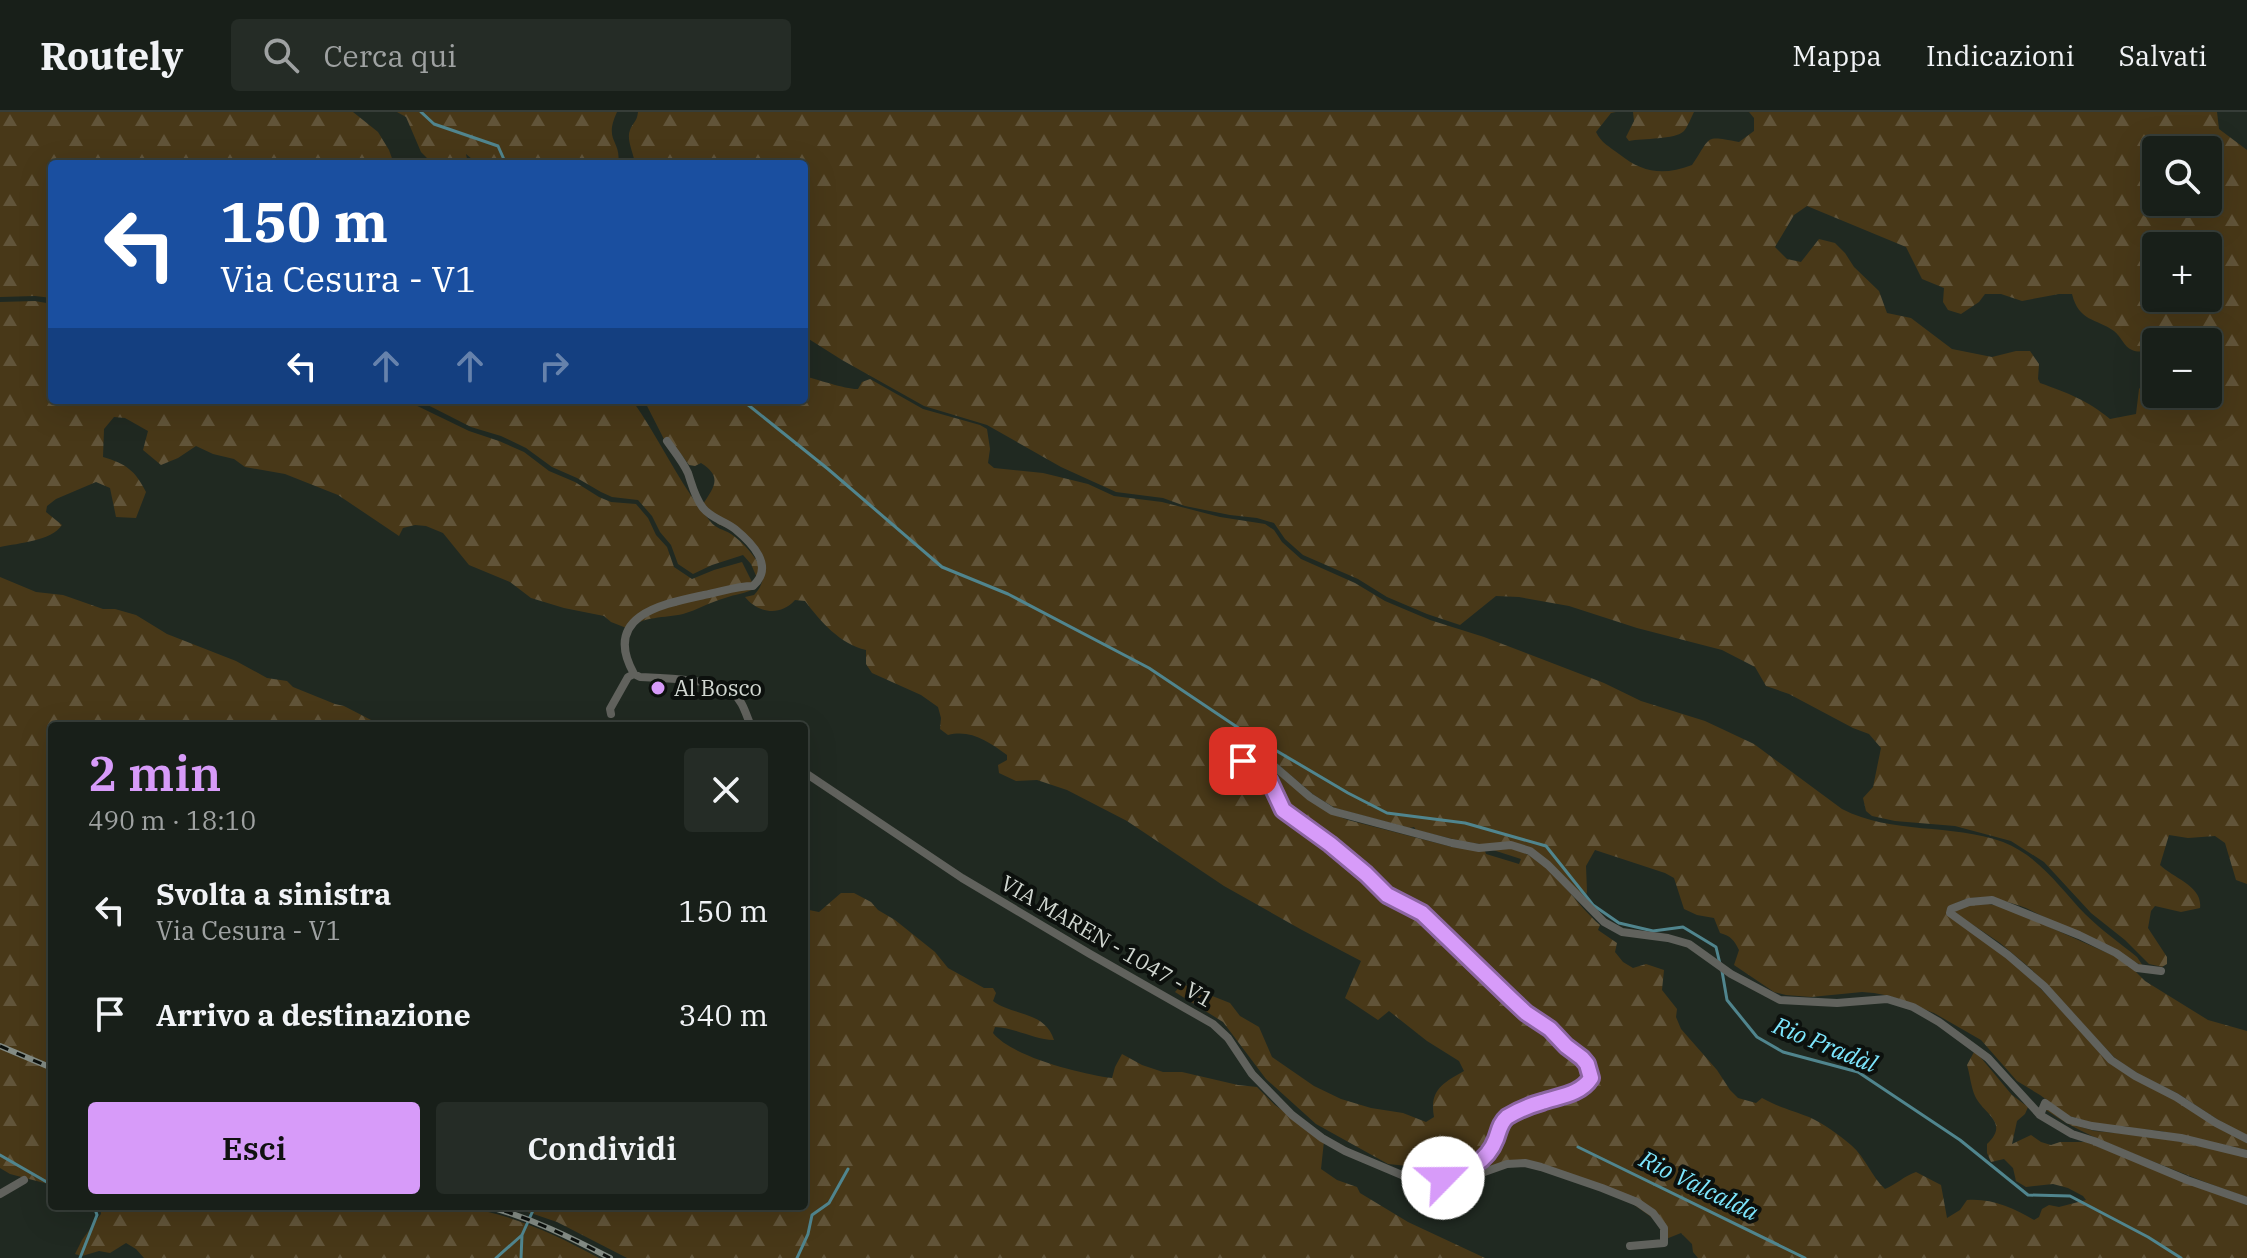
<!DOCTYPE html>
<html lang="it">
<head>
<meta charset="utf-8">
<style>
  body { margin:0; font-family:"IBM Plex Serif",serif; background:#252c26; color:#f1f3f6; height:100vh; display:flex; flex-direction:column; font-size:30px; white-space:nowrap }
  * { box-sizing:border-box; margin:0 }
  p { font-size:26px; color:#9fa2a2 }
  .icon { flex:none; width:44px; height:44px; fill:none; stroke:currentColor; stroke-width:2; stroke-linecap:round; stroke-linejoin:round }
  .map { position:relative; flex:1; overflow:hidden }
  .sheet { position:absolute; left:48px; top:610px; width:760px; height:488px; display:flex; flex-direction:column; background:#181f19; border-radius:8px; box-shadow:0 8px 32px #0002,0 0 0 2px #363d38 }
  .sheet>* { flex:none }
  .top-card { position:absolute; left:48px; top:48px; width:760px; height:244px; border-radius:8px; box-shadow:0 8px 32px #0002,0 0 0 2px #363d38; background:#1a4fa0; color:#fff; overflow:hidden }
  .fabs { position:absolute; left:2142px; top:24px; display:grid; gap:16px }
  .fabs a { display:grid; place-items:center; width:80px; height:80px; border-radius:8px; background:#181f19; box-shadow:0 8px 32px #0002,0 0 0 2px #363d38; font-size:40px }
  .pin { position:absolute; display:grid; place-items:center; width:68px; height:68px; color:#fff; margin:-34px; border-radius:16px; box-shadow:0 4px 12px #0006 }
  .me { position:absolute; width:88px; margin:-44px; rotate:67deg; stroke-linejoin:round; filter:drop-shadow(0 0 6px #0008) }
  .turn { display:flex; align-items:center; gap:28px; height:168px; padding:0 40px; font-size:36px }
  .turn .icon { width:104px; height:104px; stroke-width:2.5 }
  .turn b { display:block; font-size:56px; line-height:68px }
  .lanes { display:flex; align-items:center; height:76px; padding:0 40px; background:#0003; justify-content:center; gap:40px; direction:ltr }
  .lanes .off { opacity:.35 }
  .round { display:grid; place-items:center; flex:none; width:84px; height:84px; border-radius:8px; background:#252c26 }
  .overview { display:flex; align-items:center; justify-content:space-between; height:136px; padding:0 40px }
  h1 { font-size:48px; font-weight:600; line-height:60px; color:#d79bf9 }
  .primary-button { display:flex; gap:16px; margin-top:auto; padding:16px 40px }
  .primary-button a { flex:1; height:92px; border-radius:8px; background:#d79bf9; color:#111; font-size:32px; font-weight:600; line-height:92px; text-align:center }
  .primary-button a+a { background:#252c26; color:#f1f3f6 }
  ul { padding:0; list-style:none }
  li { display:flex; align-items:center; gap:24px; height:104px; padding:0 40px }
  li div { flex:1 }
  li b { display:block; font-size:30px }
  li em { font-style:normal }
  header { display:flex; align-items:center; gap:48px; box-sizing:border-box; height:112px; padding:0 40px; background:#181f19; border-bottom:2px solid #363d38 }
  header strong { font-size:38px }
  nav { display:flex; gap:44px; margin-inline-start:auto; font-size:28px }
  .search { width:560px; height:72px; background:#252c26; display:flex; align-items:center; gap:20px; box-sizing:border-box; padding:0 28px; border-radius:8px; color:#9fa2a2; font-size:30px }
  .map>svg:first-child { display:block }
  .forest { fill:url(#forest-firs); fill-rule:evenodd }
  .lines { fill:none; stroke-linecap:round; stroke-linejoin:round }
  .stream { stroke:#50858e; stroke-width:3 }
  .street { stroke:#61625d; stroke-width:8 }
  .rail-casing { stroke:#838b84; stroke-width:6 }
  .rail { stroke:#0c100d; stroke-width:3; stroke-dasharray:9; stroke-linecap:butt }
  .route-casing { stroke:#8c65a2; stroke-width:20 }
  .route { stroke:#d79bf9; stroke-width:14 }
  .poi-dot { fill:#d79bf9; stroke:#0c100d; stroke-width:3 }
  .labels { text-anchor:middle; stroke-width:8; stroke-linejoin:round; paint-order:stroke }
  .poi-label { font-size:22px; fill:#d1d7d1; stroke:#0c100d; text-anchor:start }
  .street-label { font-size:22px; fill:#d1d7d1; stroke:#0c100d }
  .water-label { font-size:24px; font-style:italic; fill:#7de6fe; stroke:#0c100d }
</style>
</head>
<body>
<header>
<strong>Routely</strong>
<div class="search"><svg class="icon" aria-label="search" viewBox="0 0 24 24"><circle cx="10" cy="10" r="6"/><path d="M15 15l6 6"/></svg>Cerca qui</div>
<nav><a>Mappa</a><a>Indicazioni</a><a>Salvati</a></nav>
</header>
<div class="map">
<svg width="2247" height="1146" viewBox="0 0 2247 1146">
  <defs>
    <pattern id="forest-firs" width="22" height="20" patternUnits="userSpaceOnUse" patternTransform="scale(2)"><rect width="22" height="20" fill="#483818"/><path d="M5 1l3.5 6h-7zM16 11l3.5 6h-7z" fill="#615439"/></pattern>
  </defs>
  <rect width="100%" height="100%" fill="#202921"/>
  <!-- forest -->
  <path class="forest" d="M0 0H353L378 20 389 38 394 52H52V186L35 184 0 185Z
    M397 0H617C603 30 622 28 618 52H478L466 42 468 52H433L421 40 406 5Z
    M638 0H1616L1611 1 1596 20C1601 31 1610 35 1619 42 1643 61 1663 64 1692 53 1712 24 1703 23 1739 30L1754 19V6L1749 0H2217L2219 17 2247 38V772L2236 768 2225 731 2215 724 2188 726 2169 723 2160 753C2173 766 2203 774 2200 796L2181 800 2155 794 2151 799 2148 816 2167 845V852L2162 855 2149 852 2125 828 2091 801 2044 750 2011 729 1955 714 1895 709 1872 704 1866 699 1863 686 1873 675 1881 636 1869 622 1853 616 1789 582 1766 574 1755 555 1722 538 1637 516 1569 494 1519 485 1496 484 1460 513 1427 502 1387 485 1358 467 1303 443 1285 427 1274 411 1257 406 1230 403 1185 394 1163 386 1116 380 1061 355 987 313 924 294 842 248 804 224V52H635C634 42 626 28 630 18 633 10 637 10 638 0ZM2156 38H2208V90H2156ZM1807 94 1906 135 1922 167 1944 176 1943 190 1948 198 1961 202 1979 190 1985 182H2001L2022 189 2059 182H2072C2079 210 2096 206 2114 219 2121 224 2124 235 2132 238 2142 242 2148 237 2156 234V230H2208V282H2156V268H2146L2139 277 2136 302 2110 307C2087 288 2068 281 2040 271L2038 267 2039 252 2030 239H2016L1992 245 1952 237 1911 206 1887 201 1879 179 1854 155 1845 141 1835 131 1819 127 1801 150 1787 147 1775 135 1794 103ZM2156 134H2208V186H2156Z
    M1633 0H1694C1691 6 1688 14 1684 19 1675 28 1643 26 1629 29L1626 25 1634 9Z
    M35 189 52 192V288H405L469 319 499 329 524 340 549 359 575 370 599 385 611 390 636 392 648 406 656 423 667 435 674 455 692 467 714 458 742 450 755 476C746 482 735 482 725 486 710 490 697 498 683 502 665 506 642 504 629 517L611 510 604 504 564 496 531 486 510 470 469 453 443 421 426 414 415 413 403 416 399 424 338 383 285 362 245 355 234 347 213 342 196 334 178 346 161 353 143 338 148 319 125 306 114 305 104 317 103 345C126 352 135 358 146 380L136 406 116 405 110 376 96 370 56 387 47 394 46 400 62 413C51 429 19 431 0 435V190Z
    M804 264C816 267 848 278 858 277L862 270 870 267 923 297 980 313 987 317 990 337 988 351 994 356 1043 361 1088 372 1114 384 1162 390 1220 405 1265 412 1274 418 1282 430 1301 447 1355 471 1385 489 1430 508 1484 525 1604 571 1641 589 1705 609 1754 632 1842 697C1892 723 1951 711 2003 730 2039 744 2060 776 2085 802 2101 818 2120 831 2137 845L2143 854 2026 796C2002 787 1971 778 1950 795L2039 875 2094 933 2247 1031V1038L2161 1019 2100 1013 2069 1004 2040 983 2017 969 1981 928 1934 901 1890 884 1874 881 1862 880 1811 885 1786 883 1774 880 1734 853 1739 838C1734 828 1731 824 1720 821L1714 806 1697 803 1684 797 1674 766 1665 761 1595 738 1586 754 1587 780 1584 788 1536 739 1465 730 1416 718 1414 715 1409 716 1335 696 1314 683 1269 645 1236 633 1218 621 1214 625C1226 638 1234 637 1241 656L1262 667 1269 676 1276 694 1284 705 1327 734 1384 785 1418 806 1441 830 1517 896 1549 919 1581 948 1586 962 1585 969 1574 977 1507 1003 1488 1038 1474 1052 1449 1061 1439 1054 1428 1050 1408 1054 1388 1052 1316 1012 1266 967 1223 910 1175 880 1182 872 1230 891 1240 904 1259 915 1272 945 1314 974 1341 987 1371 996 1403 1001 1426 1010 1434 1005C1429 978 1443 971 1464 959L1459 949 1427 929 1389 899 1378 908 1345 886 1361 849 1302 818 1224 774 1127 709 1067 678 1037 668 1016 669 999 661 998 653 1007 648V643C989 630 971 617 948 623L940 617 941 606 938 595 921 583 872 561 866 552V538C840 532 821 510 805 489L795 488C780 505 758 501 745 485L754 483C777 460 751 430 730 417 726 415 722 414 718 412 712 407 707 398 703 392 714 375 723 365 701 351L695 354 689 353 681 342 669 337 644 288H804Z
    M418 288H632C660 327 679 372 710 409 716 417 723 417 731 422 743 430 753 442 760 454L757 466 751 452 743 443 712 453 693 462 678 452 671 433 660 420 652 404 638 388 612 385 601 380 577 366 552 355 526 336 501 324 471 315Z
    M0 465 36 480 63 483 103 497H115L136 503 167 522 236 549 267 566 287 569 293 575 335 592 344 594 373 609 390 614H52V1073L10 1062 0 1056Z
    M1249 646 1266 651 1332 702 1348 708 1452 735 1485 739 1486 742 1519 752 1521 747 1493 738C1499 738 1506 736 1512 737 1547 743 1574 791 1600 813L1598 818 1617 831 1615 840 1623 850 1633 856 1646 852 1664 858 1662 878 1677 897 1676 905 1681 917 1717 958 1730 978 1738 986 1756 991 1762 986C1780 996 1792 998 1809 1005 1824 1012 1838 1022 1851 1033 1866 1046 1871 1064 1885 1077 1897 1072 1904 1064 1916 1060L1941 1073 1947 1106 1960 1098 1967 1088C1991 1086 2014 1096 2034 1108L2039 1105 2042 1097 2049 1093 2059 1095 2086 1088 2083 1084 2068 1076 2053 1072 2026 1075 2016 1069 2013 1056 2004 1047 1991 1050 1987 1041V1032C2010 1010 1984 1003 1975 984 1971 975 1970 963 1967 953L1974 940 1977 941 2012 983 2028 995 2025 1002 2017 1009 2012 1032 2031 1023 2041 1030 2051 1033 2060 1030H2086L2244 1092 2247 1093V1146H1698L1693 1140 1692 1132 1681 1121 1666 1127 1654 1107 1630 1090 1528 1051 1462 1065C1473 1059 1484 1054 1492 1043 1500 1031 1499 1014 1513 1007 1521 1002 1531 997 1541 994 1563 986 1607 987 1591 951L1480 854 1463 834 1425 798 1388 779 1331 729 1302 709 1286 696 1271 665 1263 658 1253 656 1246 651Z
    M841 781H854L871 790 878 798 895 808 935 840 948 856 984 876H993L996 881 993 889C1013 904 1045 899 1054 928 1033 927 1016 916 995 915L993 921C1012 945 1082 962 1112 966L1115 955 1122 942 1142 953 1163 960H1182L1238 973 1257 975 1275 993 1324 1029 1321 1057 1337 1068 1357 1075 1360 1081 1408 1110 1485 1146H627L557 1110 510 1094H804V797L819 800Z
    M1988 792 2005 795 2114 844 2129 853 2145 869 2208 908 2247 919V1024L2220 1009 2177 981 2138 962 2114 945 2030 856 2000 831 1954 800 1964 794Z
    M2046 998H2052L2081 1015 2094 1019 2160 1025 2247 1045V1085C2211 1073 2177 1059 2142 1045 2108 1031 2076 1019 2046 998Z
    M100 1094H457C509 1101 553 1121 599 1146H144L136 1137 126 1131 110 1141 99 1139 82 1144 75 1142 82 1128 101 1102Z"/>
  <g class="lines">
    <!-- stream -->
    <path class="stream" d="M421 0 434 12 498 34 506 52
      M742 288 828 357 942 455 1008 482 1149 556 1243 619 1348 681 1387 701 1465 711 1546 734 1593 793 1619 811 1653 819 1683 815 1716 835 1720 852
      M1722 859 1727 888 1757 925 1783 940 1858 960 1960 1028 2028 1083 2070 1084 2148 1125 2181 1146
      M1578 1035 1805 1146
      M0 1043 52 1073
      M80 1146 97 1103 94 1094
      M496 1146 522 1123 535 1094
      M521 1146 522 1123
      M797 1146 808 1122 812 1103 829 1091 848 1057"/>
    <!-- street -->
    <path class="street" d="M634 562C601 503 663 492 704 483 721 480 736 474 753 474 775 454 752 431 735 417 725 409 712 407 703 396 695 386 692 373 688 361 683 350 674 339 667 329
      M634 562 640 565C663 566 715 567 733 581 743 589 746 603 751 614
      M611 602 610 597 628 565 634 562
      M804 660 962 766 1090 842 1213 912 1228 926 1252 962 1292 1003 1322 1026 1345 1039 1416 1069 1443 1066 1475 1054 1490 1039 1501 1012 1507 1005 1540 990 1575 980 1582 976 1591 966 1587 952 1582 946 1550 917 1526 901 1510 886 1422 801 1387 783 1366 762 1330 732 1299 712 1279 692 1269 668 1244 653 1245 644 1251 642 1267 648 1310 685 1332 699 1452 731 1479 736 1511 733 1530 739 1548 753 1604 810 1622 820 1668 826 1689 832 1731 862 1780 888 1837 891 1887 887 1913 895 1939 910 1988 946 2040 1003 2072 1022 2094 1029 2187 1068 2247 1089
      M2161 859 2137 856 2116 841 2079 823 1992 788 1969 790 1951 797 1950 801 2008 843 2044 874 2111 948 2135 964 2176 985 2216 1011 2247 1027
      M2040 1003 2045 991 2069 1008 2092 1014 2181 1026 2247 1042
      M1452 1064 1456 1070 1507 1052 1525 1051 1541 1055 1602 1076 1637 1090 1653 1101 1664 1116V1131L1630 1134
      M0 1082 24 1068"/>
    <defs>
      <path id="rail" d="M0 934 52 956
        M487 1094C531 1106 570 1125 610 1146"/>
    </defs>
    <!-- rail casing -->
    <use href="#rail" class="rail-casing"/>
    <!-- rail -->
    <use href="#rail" class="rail"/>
  </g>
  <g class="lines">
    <defs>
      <path id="route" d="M1243 649 1249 657 1264 664 1269 668 1283 698 1330 732 1366 762 1387 783 1422 801 1510 886 1526 901 1550 917 1566 934 1582 946 1587 952 1591 966C1580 983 1559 984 1542 990 1531 993 1517 999 1507 1005 1500 1011 1499 1019 1496 1027 1487 1051 1466 1059 1443 1066"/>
    </defs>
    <!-- route casing -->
    <use href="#route" class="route-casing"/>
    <!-- route -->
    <use href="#route" class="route"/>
  </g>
  <!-- markers -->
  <circle class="poi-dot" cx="658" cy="576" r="8"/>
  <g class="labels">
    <!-- poi labels -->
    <g class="poi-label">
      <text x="674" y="584">Al Bosco</text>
    </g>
    <!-- street labels -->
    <g class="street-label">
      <text transform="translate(1107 829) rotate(30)" y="8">VIA MAREN - 1047 - V1</text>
    </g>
    <!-- water labels -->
    <g class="water-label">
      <text transform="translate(1825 933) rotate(22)" y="8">Rio Pradàl</text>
      <text transform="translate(1699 1074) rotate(26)" y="8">Rio Valcalda</text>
    </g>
  </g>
</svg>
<div class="fabs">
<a><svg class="icon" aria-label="search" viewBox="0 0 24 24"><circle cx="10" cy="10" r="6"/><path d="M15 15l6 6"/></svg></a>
<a>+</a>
<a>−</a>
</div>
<div class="pin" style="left:1243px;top:649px;background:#d93025"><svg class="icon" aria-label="arrive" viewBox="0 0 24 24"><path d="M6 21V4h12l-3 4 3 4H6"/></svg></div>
<svg class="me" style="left:1443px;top:1066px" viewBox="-20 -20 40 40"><circle r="19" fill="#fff"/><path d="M0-13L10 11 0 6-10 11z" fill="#d79bf9"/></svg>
<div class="top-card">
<div class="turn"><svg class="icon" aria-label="left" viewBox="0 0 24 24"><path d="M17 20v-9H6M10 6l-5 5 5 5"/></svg><div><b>150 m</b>Via Cesura - V1</div></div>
<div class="lanes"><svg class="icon" aria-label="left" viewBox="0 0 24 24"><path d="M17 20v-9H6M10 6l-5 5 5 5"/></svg><svg class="icon off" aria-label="ahead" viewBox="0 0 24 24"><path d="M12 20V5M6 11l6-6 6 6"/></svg><svg class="icon off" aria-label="ahead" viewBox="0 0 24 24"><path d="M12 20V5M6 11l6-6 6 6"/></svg><svg class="icon off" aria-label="right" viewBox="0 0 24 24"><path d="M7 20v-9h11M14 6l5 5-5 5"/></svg></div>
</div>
<section class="sheet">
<div class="overview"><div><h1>2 min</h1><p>490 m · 18:10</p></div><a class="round"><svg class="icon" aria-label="close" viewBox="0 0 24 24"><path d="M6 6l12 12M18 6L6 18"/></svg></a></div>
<ul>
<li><svg class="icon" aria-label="left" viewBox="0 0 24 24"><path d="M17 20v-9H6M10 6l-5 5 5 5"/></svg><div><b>Svolta a sinistra</b><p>Via Cesura - V1</p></div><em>150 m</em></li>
<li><svg class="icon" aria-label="arrive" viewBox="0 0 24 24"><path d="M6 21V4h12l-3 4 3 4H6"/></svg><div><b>Arrivo a destinazione</b></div><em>340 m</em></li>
</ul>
<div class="primary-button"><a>Esci</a><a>Condividi</a></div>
</section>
</div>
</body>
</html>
